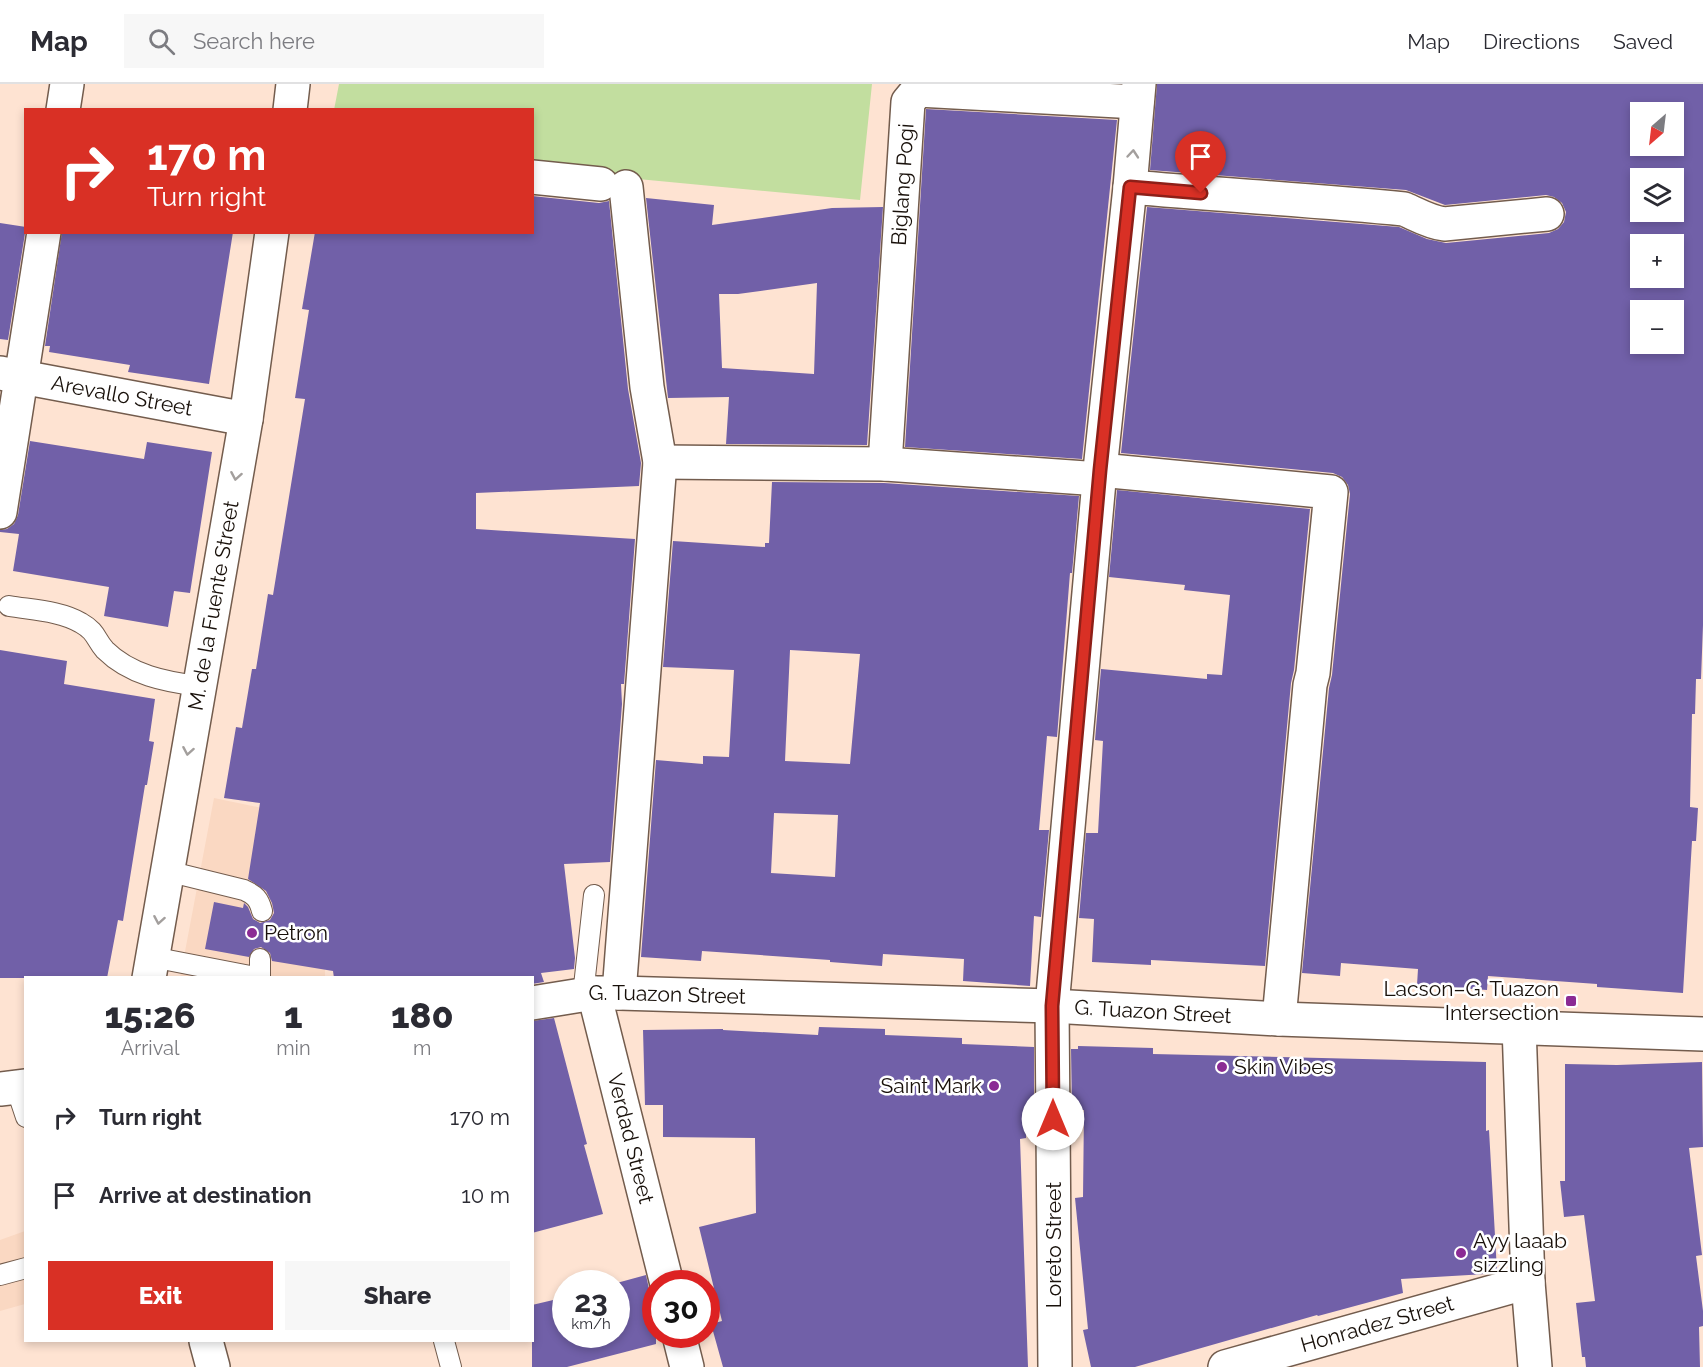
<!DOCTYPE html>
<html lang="en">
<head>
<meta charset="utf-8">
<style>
  body { margin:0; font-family:Raleway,sans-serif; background:#f7f7f7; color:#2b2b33; height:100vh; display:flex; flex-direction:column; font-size:22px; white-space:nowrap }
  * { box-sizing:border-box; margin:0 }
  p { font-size:20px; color:#7c7c81 }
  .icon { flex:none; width:33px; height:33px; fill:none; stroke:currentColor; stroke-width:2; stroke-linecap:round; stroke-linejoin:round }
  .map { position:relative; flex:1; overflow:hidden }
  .side { position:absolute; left:24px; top:892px; width:510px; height:366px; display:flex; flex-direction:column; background:#fff; border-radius:0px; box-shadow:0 3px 9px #0003 }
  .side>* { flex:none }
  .banner { position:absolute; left:24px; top:24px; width:510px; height:126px; border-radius:0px; box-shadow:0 3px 9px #0003; background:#d93025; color:#fff; overflow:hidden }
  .needle { width:39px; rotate:208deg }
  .tools { position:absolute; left:1630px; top:18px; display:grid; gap:12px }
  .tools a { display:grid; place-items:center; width:54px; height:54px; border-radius:0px; background:#fff; box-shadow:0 3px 9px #0003; font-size:30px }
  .speed { position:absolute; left:552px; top:1186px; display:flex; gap:12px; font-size:30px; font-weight:700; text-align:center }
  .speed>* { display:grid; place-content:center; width:78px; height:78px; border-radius:50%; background:#fff; box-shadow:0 3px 9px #0003; line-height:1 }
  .speed small { font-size:15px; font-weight:400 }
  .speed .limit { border:9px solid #d22; background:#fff; color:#111 }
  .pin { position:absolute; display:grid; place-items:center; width:51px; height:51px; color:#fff; margin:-62px -26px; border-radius:50% 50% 50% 0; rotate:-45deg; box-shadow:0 0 6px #0007 }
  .pin .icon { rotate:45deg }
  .me { position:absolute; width:66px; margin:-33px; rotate:0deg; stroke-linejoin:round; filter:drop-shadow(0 0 4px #0008) }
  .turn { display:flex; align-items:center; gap:21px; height:126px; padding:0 24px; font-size:27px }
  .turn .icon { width:78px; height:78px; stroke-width:2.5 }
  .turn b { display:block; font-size:42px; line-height:51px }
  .eta { display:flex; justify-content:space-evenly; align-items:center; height:102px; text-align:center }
  .eta b { font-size:36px; font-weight:800; line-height:42px }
  .primary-button { display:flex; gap:12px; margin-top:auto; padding:12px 24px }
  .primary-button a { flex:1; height:69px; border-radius:0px; background:#d93025; color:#fff; font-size:24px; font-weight:800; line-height:69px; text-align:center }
  .primary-button a+a { background:#f7f7f7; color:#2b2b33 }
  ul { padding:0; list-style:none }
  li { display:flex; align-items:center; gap:18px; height:78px; padding:0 24px }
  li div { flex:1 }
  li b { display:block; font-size:22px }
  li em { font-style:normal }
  header { display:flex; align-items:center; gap:36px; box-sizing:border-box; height:84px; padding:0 30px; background:#fff; border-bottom:2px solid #e1e1e2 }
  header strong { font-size:28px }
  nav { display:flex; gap:33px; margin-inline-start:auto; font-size:21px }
  .search { width:420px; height:54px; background:#f7f7f7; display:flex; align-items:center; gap:15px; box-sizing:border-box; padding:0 21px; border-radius:0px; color:#7c7c81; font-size:22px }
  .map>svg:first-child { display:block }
  .built { fill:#fad8c2 }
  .green { fill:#c2de9f }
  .building { fill:#7160a8; fill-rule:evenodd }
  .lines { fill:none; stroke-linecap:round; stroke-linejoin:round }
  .lane-casing { stroke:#735c4d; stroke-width:22 }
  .street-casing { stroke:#735c4d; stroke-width:36 }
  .secondary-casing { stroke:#735c4d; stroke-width:36 }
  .lane { stroke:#fff; stroke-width:20 }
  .street { stroke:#fff; stroke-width:33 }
  .secondary { stroke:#fff; stroke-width:33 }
  .oneway { stroke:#a39f9d }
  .route-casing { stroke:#8d1f18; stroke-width:15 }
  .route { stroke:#d93025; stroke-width:10 }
  .poi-dot { fill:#8b2b94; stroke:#fff; stroke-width:2 }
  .labels { text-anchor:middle; stroke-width:5; stroke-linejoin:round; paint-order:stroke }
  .street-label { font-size:21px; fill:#18100a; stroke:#fff }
  .poi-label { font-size:21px; fill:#18100a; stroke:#fff; text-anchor:start }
</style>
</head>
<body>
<header>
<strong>Map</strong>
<div class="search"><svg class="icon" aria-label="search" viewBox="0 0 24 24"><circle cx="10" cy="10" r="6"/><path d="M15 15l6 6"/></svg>Search here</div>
<nav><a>Map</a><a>Directions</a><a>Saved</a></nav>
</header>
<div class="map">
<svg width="1703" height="1283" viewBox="0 0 1703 1283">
  <rect width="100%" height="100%" fill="#fee3d2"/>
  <!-- built -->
  <path class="built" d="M214 714 324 737 325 894H180Z
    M25 1147V1220L0 1227V1156Z"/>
  <!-- green -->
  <path class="green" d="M339 0H872L860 116 533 85 532 26H334Z"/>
  <!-- building -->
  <path class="building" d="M1157 0H1703V541L1701 595H1696L1695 630H1692L1690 723 1698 724 1696 757H1692L1683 909 1597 903V900L1488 892 1487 906 1417 901 1418 885 1341 879 1340 892 1302 889 1329 604 1332 591 1350 410 1348 401 1342 393 1333 389 1121 369 1147 123 1399 143 1427 155 1446 159 1549 149 1558 145 1564 138 1566 128 1562 119 1554 113 1546 111 1445 121 1406 106 1150 86ZM1641 28H1674V62H1641ZM1641 94H1674V128H1641ZM1641 160H1674V194H1641ZM1641 226H1674V260H1641Z
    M926 25 1117 36 1082 375 905 363Z
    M532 112 599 119 609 117 628 305 641 379 639 402 476 409V445L635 455 624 600H621L622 620 610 778 564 780 575 874 574 885 541 889 544 898 532 900V894H334L333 887 272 877 270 869 261 863 254 865 249 873 205 865 214 818 243 824 244 819 248 823 253 835 260 839 270 836 274 829 272 819 266 807 248 795 260 719 224 714 236 643 242 644 252 585H256L268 510 273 511 305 315 295 314 309 226 302 225 315 148H532Z
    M646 114 714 121 712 141 832 124 883 123 867 361 726 360 729 313 668 314ZM817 199 814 290 722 284 719 210H738Z
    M0 139 26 143 8 256 0 255Z
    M62 148H233L209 300 128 288 130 281 49 268 50 262H45Z
    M30 357 144 375 147 358 212 368 190 509 174 507 168 543 104 532 109 503 13 487 19 450 0 448V446L7 445 14 440 18 431Z
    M772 398 884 399 1079 412 1072 489H1070L1057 653 1047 652 1039 746H1049L1041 833 1034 832 1030 902 963 897 964 875 883 870 882 882 830 878V876L702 867 701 877 641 873 656 676 703 680V672L729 673 734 586 663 583 673 457 765 463V459H769ZM790 566 860 570 850 680 785 677ZM774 729 838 731 835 793 771 789Z
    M1117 406 1310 425 1294 586 1291 599 1265 882 1151 876V881L1092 878 1094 835 1079 834 1086 749H1098L1103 657 1095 656 1101 585 1207 595V590L1222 591 1230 511 1184 506 1185 501 1109 493Z
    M0 566 67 577 64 600 155 615 149 657 154 658 147 701H145L123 837 118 836 107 894H0Z
    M554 934 587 1060 584 1061 603 1130 532 1149V937Z
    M819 943 885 945V951L962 954V960L1034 963V1020H1030V1025H1026V1054L1020 1055 1028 1283H723L711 1240 722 1237 699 1143 756 1129 755 1054 663 1053V1021H645L643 946 723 945V946L818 951Z
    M1078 962 1153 964V970L1486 978V1047L1489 1046 1497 1187 1486 1190 1401 1195 1403 1209 1318 1232 1317 1231 1135 1283H1091L1083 1246 1088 1245 1075 1114 1083 1113 1084 1026H1072L1071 965H1078Z
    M1702 978 1703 1063 1689 1064 1702 1171 1696 1172 1703 1227V1242L1699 1243 1700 1283H1586L1585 1273H1582L1576 1219 1595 1217 1584 1131 1564 1133 1560 1097H1565V980L1617 981Z
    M646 1191 649 1205 656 1217V1260L567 1283H532V1221L566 1213V1251H616V1200H613Z"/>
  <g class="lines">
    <defs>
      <path id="lane" d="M9 522C33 526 61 527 81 539 97 548 95 555 105 566 130 591 166 598 199 602
        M167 787 244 806C255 811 259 815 262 827
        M152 873 260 894
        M260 894V875
        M583 911 594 811
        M16 1003 26 1033
        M0 1191 26 1184
        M444 1257 451 1283"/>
      <g id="street">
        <path d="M63 26 67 0"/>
        <path d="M532 93 601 100"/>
        <path d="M1130 103C1221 111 1313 116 1404 125 1418 131 1429 138 1444 140L1547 130"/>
        <path id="s1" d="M0 289 246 335"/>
        <path d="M660 378 885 380 1100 395"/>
        <path id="s2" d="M885 380 908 18 918 6 1137 18"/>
        <path d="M1100 386 1331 408 1313 589 1310 601 1279 935"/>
        <path d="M0 428 44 148"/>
        <path id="s3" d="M594 909 667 1200"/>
        <path d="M619 909 660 378 647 303 626 103"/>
        <path d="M1519 942 1528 1198 1535 1283"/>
        <path d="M679 1251 687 1283"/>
        <path d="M1055 1283 1052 922 1100 386 1130 103 1139 0"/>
        <path id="s4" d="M1225 1283 1528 1198"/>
      </g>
      <g id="secondary">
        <path d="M290 26 293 0"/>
        <path id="s5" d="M149 894 246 335 272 148"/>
        <path id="s6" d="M532 919 594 909H619L1052 922 1279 935 1703 950"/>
        <path d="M0 1005 26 1002"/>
        <path d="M206 1257 213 1283"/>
      </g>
    </defs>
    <!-- lane casing -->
    <use href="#lane" class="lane-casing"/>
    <!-- street casing -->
    <use href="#street" class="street-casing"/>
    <!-- secondary casing -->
    <use href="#secondary" class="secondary-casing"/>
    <!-- lane -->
    <use href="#lane" class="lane"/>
    <!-- street -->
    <use href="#street" class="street"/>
    <!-- secondary -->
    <use href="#secondary" class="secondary"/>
  </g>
  <!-- one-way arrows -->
  <defs><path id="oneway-chevron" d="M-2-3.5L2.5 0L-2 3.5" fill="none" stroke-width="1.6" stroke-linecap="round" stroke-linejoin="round" transform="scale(1.5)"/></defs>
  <g class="oneway">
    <use href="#oneway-chevron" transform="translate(1133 70) rotate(-85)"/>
    <use href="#oneway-chevron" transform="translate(236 392) rotate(100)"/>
    <use href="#oneway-chevron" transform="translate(188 667) rotate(100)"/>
    <use href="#oneway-chevron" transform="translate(159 836) rotate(100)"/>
  </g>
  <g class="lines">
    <defs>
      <path id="route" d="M1053 1035 1052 922 1100 386 1130 103 1201 109"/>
    </defs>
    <!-- route casing -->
    <use href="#route" class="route-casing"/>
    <!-- route -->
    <use href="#route" class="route"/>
  </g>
  <!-- markers -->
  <g class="poi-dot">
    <circle cx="252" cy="849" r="6"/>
    <rect x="1565" y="911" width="12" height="12" rx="3"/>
    <circle cx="1222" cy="983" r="6"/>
    <circle cx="994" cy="1002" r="6"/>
    <circle cx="1461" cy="1169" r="6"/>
  </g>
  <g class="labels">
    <!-- street labels -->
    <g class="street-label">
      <text dy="7" stroke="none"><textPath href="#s2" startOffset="280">Biglang Pogi</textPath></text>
      <text dy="7" stroke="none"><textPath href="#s1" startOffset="124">Arevallo Street</textPath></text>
      <text dy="7" stroke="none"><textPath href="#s5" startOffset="378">M. de la Fuente Street</textPath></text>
      <text dy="7" stroke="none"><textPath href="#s6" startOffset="136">G. Tuazon Street</textPath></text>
      <text dy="7" stroke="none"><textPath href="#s6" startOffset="622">G. Tuazon Street</textPath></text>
      <text dy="7" stroke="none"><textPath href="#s3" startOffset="150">Verdad Street</textPath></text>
      <text transform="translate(1054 1161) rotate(-90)" y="7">Loreto Street</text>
      <text dy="7" stroke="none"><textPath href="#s4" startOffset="158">Honradez Street</textPath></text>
    </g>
    <!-- poi labels -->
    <g class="poi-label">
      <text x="264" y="856">Petron</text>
      <text x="1559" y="912" text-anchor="end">Lacson–G. Tuazon<tspan x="1559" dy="24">Intersection</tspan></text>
      <text x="1234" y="990">Skin Vibes</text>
      <text x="982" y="1009" text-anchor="end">Saint Mark</text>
      <text x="1473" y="1164">Ayy laaab<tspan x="1473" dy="24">sizzling</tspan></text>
    </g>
  </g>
</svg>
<div class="tools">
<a><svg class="needle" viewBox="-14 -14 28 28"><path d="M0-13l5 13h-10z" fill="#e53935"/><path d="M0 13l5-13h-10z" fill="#7c7c81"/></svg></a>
<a><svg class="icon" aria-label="layers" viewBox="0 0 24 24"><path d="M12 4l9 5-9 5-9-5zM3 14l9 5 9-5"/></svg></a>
<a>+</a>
<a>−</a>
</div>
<div class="speed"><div>23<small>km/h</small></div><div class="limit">30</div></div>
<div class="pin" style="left:1201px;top:109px;background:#d93025"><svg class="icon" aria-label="arrive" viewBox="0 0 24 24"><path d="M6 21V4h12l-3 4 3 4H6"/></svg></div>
<svg class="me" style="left:1053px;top:1035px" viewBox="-20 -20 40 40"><circle r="19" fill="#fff"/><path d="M0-13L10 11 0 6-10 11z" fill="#d93025"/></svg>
<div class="banner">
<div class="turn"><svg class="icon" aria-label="right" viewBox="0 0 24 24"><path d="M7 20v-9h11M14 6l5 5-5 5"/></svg><div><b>170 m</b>Turn right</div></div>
</div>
<section class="side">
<div class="eta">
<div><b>15:26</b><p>Arrival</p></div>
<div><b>1</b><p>min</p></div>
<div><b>180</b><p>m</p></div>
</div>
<ul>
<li><svg class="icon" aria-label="right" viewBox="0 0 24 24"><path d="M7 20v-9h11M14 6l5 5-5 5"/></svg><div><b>Turn right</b></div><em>170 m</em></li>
<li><svg class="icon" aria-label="arrive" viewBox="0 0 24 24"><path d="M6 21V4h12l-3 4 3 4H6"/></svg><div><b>Arrive at destination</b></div><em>10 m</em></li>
</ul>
<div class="primary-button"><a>Exit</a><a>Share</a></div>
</section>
</div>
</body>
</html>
